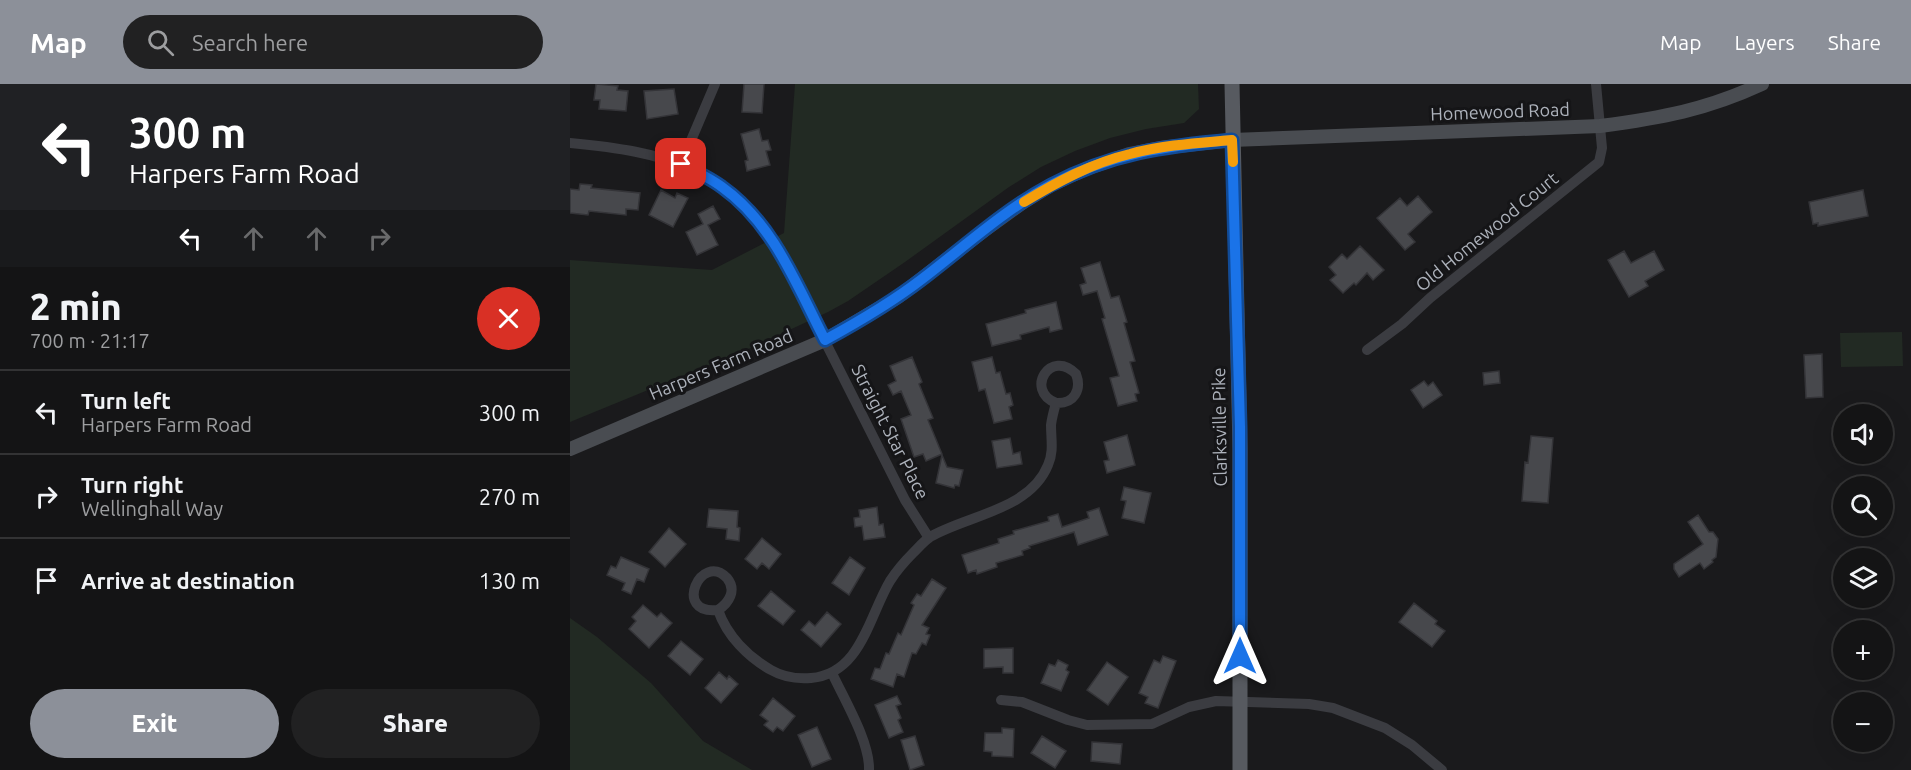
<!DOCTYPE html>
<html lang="en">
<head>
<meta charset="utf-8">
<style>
  body { margin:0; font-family:Ubuntu,sans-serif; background:#212122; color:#f1f3f6; height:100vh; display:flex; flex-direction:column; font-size:22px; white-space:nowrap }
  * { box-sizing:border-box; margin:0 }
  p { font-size:20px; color:#9d9ea0 }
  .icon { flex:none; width:33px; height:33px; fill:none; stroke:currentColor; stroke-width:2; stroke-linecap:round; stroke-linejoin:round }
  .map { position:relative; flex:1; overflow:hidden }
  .side { display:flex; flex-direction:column; background:#141415; width:570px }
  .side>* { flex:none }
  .guide { background:#202124; color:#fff; overflow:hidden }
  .tools { position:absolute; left:1263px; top:320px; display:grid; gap:12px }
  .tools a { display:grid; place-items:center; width:60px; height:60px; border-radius:50%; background:#141415; box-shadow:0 6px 24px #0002,0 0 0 2px #333334; font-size:30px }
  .pin { position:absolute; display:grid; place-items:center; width:51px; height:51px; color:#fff; margin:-26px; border-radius:12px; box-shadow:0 3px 9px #0006 }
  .me { position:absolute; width:66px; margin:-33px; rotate:0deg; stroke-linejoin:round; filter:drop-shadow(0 0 4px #0008) }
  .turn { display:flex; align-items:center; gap:21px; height:126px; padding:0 30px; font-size:27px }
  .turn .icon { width:78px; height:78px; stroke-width:2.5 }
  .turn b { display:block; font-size:42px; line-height:51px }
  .lanes { display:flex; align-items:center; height:57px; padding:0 30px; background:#0003; justify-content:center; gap:30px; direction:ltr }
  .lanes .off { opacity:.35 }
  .round { display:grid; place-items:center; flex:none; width:63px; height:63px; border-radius:32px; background:#212122 }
  .head { display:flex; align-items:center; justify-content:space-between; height:102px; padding:0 30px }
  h1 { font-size:36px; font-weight:800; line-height:45px }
  .primary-button { display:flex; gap:12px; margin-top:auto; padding:12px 30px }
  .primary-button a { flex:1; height:69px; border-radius:36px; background:#8c9099; color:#fff; font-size:24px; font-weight:800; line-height:69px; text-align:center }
  .primary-button a+a { background:#212122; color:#f1f3f6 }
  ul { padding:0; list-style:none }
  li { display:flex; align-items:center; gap:18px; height:84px; padding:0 30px; border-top:2px solid #333334 }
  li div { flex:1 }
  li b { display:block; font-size:22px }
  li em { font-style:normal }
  header { display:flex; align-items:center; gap:36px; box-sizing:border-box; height:84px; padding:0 30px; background:#8c9099; color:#fff }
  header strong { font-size:28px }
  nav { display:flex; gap:33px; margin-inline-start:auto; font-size:21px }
  .search { width:420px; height:54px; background:#212122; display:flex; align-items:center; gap:15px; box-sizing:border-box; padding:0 21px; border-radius:33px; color:#9d9ea0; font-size:22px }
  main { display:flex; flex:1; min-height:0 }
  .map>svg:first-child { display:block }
  .green { fill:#222a23 }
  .building { fill:#47484c; stroke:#343438; stroke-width:1.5 }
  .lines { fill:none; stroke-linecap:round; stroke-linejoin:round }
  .street { stroke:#3b3c41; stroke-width:10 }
  .secondary { stroke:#494c51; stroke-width:14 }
  .primary { stroke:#575a60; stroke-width:15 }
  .route-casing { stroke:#114b97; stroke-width:15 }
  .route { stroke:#1a73e8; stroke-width:10 }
  .slow { stroke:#f59e0b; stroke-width:10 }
  .labels { text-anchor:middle; stroke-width:6; stroke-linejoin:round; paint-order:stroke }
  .street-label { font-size:18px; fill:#adb2bb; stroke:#151517 }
</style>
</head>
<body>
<header>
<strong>Map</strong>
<div class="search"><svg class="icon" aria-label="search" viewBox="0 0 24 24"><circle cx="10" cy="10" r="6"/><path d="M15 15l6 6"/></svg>Search here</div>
<nav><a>Map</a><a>Layers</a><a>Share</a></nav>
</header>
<main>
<section class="side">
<div class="guide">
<div class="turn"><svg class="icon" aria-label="left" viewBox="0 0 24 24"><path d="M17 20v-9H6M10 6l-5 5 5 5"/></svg><div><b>300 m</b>Harpers Farm Road</div></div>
<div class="lanes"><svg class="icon" aria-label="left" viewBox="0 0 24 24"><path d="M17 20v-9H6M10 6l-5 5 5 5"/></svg><svg class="icon off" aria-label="ahead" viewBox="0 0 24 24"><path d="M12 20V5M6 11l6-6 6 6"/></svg><svg class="icon off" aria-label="ahead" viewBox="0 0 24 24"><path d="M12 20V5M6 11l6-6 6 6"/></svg><svg class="icon off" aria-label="right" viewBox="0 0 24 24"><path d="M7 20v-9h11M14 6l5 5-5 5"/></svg></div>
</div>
<div class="head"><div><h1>2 min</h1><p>700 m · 21:17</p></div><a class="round" style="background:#d93025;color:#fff"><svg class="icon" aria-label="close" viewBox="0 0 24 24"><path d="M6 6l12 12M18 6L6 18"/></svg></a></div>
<ul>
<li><svg class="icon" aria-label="left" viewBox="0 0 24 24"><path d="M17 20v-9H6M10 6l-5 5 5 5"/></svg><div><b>Turn left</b><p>Harpers Farm Road</p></div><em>300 m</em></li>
<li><svg class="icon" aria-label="right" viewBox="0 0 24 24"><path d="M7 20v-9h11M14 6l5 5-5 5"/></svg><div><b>Turn right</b><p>Wellinghall Way</p></div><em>270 m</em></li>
<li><svg class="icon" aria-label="arrive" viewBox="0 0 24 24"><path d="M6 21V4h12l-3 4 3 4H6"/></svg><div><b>Arrive at destination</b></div><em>130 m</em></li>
</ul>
<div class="primary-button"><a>Exit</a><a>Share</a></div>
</section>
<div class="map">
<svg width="1341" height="686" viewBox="0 0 1341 686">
  <rect width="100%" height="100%" fill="#1a1a1c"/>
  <!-- green -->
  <path class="green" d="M225 0H628L629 25 614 39 576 45 540 54 505 67 471 83 439 103 335 178 278 217 258 228 183 263 0 338V176L142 186 214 149Z
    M1332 248 1333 282 1271 283 1270 249Z
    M0 534 27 553 81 599 133 657 182 686H0Z"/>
  <!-- building -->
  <path class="building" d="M26 0 48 2 47 6 58 7 56 27 29 25 30 16H24Z
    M174 0H194L192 29 172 28Z
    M104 5 108 30 77 35 74 7Z
    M189 45 192 57 198 56 201 66 196 67 200 81 177 87 175 77 178 76 171 50Z
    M10 100 22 101 21 104 70 109 68 126 56 125V131L19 127 18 131 0 129V105L9 106Z
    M91 106 105 114 107 109 118 114 103 143 79 131Z
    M1293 106 1298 132 1248 142V139L1243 140 1239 118Z
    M848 112 862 128 838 150 845 158 835 166 807 134 830 114 837 122Z
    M143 122 150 135 138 141 148 161 127 171 116 148 133 140 128 130Z
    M790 162 814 186 803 196 797 189 786 201 784 199 773 209 760 196 766 191 759 183 772 170 777 175Z
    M1054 167 1061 179 1084 167 1094 186 1075 197 1078 202 1059 213 1038 176Z
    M530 178 541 214 549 212 557 238 554 239 565 277 560 278 569 309 565 310 567 317 548 322 540 294 549 292 532 235 535 234 527 207 513 211 510 201 516 199 511 184Z
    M486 218 492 245 480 248 479 243 450 251 451 255 422 262 416 240 456 229 455 226Z
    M1252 270 1253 313 1236 314 1234 271Z
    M342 273 352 298 349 300 363 334 358 336 372 370 356 377 353 370 344 373 331 335 341 331 331 307 323 311 318 301 326 297 320 282Z
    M422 273 426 289 430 288 436 310 440 309 443 321 439 323 442 335 424 339 415 305 409 307 402 278Z
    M929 287 930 299 914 301 913 289Z
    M854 297 858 302 863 298 872 311 853 324 841 306Z
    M557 351 565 381 537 389 534 377 539 376 534 358Z
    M961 352 983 354 978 419 952 417 955 378 958 379Z
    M440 354 443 370 450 368 452 380 427 384 422 357Z
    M372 371 377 383 393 386 389 402 385 401 384 404 366 399Z
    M554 403 581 409 574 439 552 434 556 417 551 416Z
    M307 423 309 441 313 440 315 453 294 456 292 442 285 443 284 434 290 433 289 426Z
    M529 424 538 451 508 461 504 448 459 462 460 464 452 467 453 471 426 479 427 483 407 490 406 486 398 489 392 471 429 459 428 455 444 450 443 447 479 437 478 433 488 430 492 443 519 434 517 428Z
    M139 425 168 427 167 443 170 444 169 457 156 455 157 445 137 443Z
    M1128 431 1139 448H1143L1148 455 1146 473 1142 476 1143 478 1134 485 1130 479 1109 493 1104 485V480L1133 460 1118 438Z
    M99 444 116 460 95 483 79 468Z
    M192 454 211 470 199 485 192 479 187 485 175 475Z
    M51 473 79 485 74 498 67 495 61 510 52 506 55 499 37 491 41 482 46 484Z
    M280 473 295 484 279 511 262 499Z
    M362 495 376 504 352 541 359 544 356 550 360 551 356 561 352 559 346 570 342 569 334 593 327 590 323 603 301 595 305 584 310 585 316 569 319 570 328 549 331 551 344 521 341 519 347 510 351 512Z
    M201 507 225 527 213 541 188 522Z
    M844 519 867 537 865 540 875 547 862 563 829 538Z
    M73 521 87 533 91 529 102 539 79 564 59 545 66 537 62 533Z
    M257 528 271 540 251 563 231 546 239 537 245 542Z
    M111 557 133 575 120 591 98 572Z
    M443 564V589H433V583L414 584V565Z
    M593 572 606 577 588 624 575 619 578 613 569 609 584 576 590 579Z
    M488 576 498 581 496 586 499 588 491 607 471 599 479 580 485 582Z
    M537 578 558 593 538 621 517 606Z
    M149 588 157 595 159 592 168 600 151 619 135 604Z
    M327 612 331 620 326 622 331 634 328 636 333 648 319 654 305 621Z
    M203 614 225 632 213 647 207 643 203 648 194 641 198 637 190 631Z
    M247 643 261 675 242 683 228 651Z
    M432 644 444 645 443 673 422 672V668L414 667 415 649H432Z
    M345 652 354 681 340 686 331 656Z
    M472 652 496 667 485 684 461 669Z
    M522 658 552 660 550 680 521 677Z"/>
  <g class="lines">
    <!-- street -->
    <path class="street" d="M0 59C96 68 154 82 210 168L335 416 359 454
      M111 80 145 0
      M797 266 832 240 860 214 1029 78 1032 64 1026 0
      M148 526C159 519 167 506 157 494 131 467 102 531 148 526 157 552 178 573 201 586 213 593 228 595 241 594 291 590 299 532 320 497 327 486 335 477 343 469 349 463 354 457 360 453 398 431 460 426 478 381 484 368 481 355 481 341 482 333 484 326 486 319 504 320 512 306 506 290 481 264 454 306 486 319
      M262 589C274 615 300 658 299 686
      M431 616 452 618 498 636 517 641 582 640 619 623 646 617 739 620 763 624 815 644 842 661 872 686"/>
    <!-- secondary -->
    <path class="secondary" d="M0 365 255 256 328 213 416 145 452 119 481 101 516 85 559 70 590 64 662 56 1030 42C1091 34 1136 26 1192 0"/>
    <!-- primary -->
    <path class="primary" d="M662 0 670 365V686"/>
  </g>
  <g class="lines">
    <defs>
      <path id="route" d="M111 80C125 87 140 94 152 103 204 140 227 202 255 256 288 238 321 219 352 195 394 163 434 126 481 101 541 69 596 62 662 56L670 343V572"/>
    </defs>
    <!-- route casing -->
    <use href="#route" class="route-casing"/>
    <!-- route -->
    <use href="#route" class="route"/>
    <!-- slow -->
    <path class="slow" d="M454 118C487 98 522 79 560 70 593 61 628 59 662 56L663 78"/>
  </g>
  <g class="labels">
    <!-- street labels -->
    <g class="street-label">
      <text transform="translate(930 28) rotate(-2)" y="6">Homewood Road</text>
      <text transform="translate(917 148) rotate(-39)" y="6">Old Homewood Court</text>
      <text transform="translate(151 281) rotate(-23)" y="6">Harpers Farm Road</text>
      <text transform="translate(650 343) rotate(-91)" y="6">Clarksville Pike</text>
      <text transform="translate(320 348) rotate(63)" y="6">Straight Star Place</text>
    </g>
  </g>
</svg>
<div class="tools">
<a><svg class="icon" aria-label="sound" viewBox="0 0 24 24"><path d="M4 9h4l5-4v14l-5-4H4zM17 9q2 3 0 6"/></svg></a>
<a><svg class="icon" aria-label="search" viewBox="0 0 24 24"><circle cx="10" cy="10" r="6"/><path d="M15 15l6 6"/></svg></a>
<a><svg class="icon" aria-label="layers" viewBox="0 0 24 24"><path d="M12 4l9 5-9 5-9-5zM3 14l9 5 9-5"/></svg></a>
<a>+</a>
<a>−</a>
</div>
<div class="pin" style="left:111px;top:80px;background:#d93025"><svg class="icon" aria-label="arrive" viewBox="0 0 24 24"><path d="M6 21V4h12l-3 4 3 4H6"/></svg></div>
<svg class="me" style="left:670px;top:572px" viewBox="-20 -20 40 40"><path d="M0-17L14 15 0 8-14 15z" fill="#1a73e8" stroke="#fff" stroke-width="4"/></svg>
</div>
</main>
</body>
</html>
